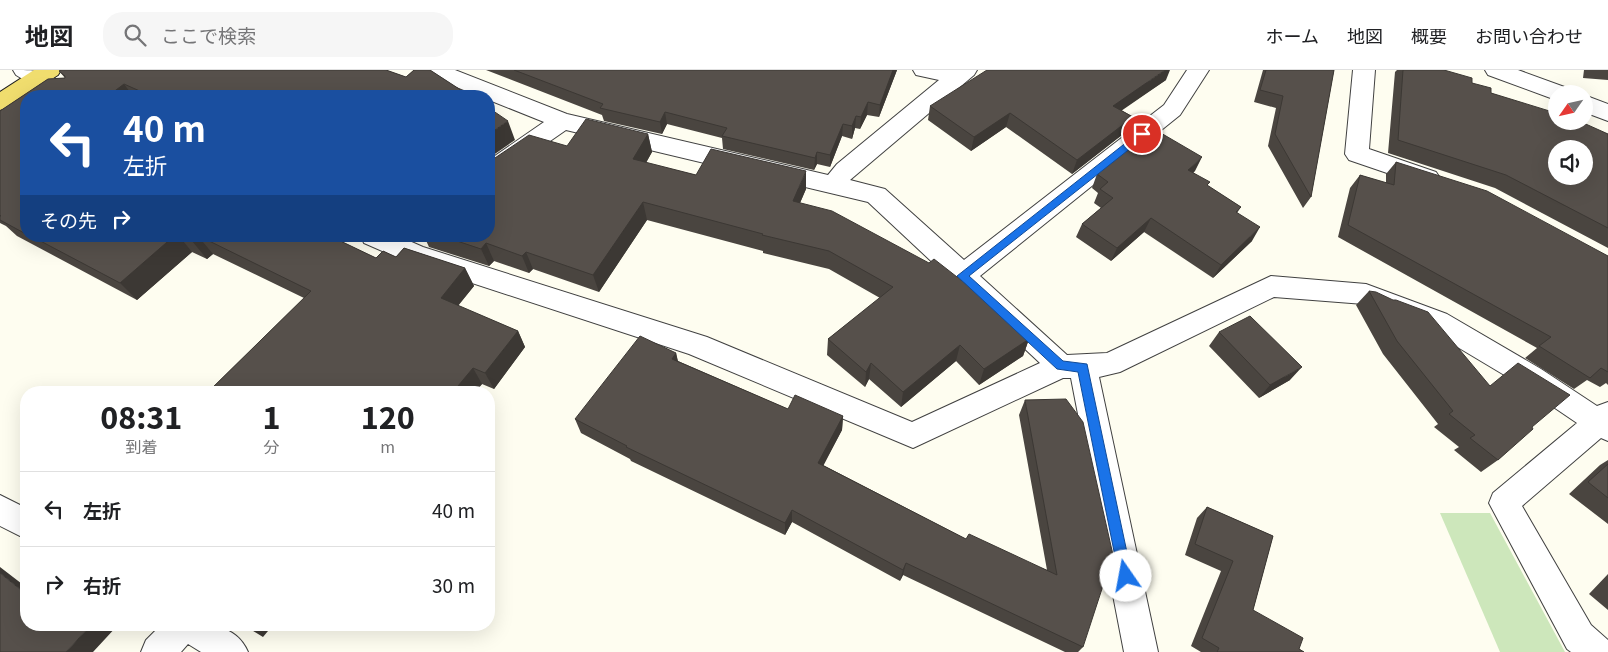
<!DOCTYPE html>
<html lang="ja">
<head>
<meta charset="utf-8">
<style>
  body { margin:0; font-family:Georgia,"Noto Sans JP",serif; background:#f6f6f6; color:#202124; height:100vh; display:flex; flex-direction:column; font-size:19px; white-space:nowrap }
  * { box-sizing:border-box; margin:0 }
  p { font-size:16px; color:#757577 }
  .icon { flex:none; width:28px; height:28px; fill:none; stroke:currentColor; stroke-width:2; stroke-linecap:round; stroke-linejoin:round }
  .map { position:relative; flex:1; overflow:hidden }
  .details { position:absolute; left:20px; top:316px; width:475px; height:245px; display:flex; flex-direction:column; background:#fff; border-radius:20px; box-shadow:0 5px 20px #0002 }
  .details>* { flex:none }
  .top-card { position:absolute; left:20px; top:20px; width:475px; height:152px; border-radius:20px; box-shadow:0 5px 20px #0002; background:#1a4fa0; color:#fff; overflow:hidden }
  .needle { width:32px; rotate:236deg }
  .controls { position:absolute; left:1548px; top:15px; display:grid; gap:10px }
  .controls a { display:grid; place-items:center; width:45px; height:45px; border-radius:50%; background:#fff; box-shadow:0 5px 20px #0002; font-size:25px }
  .pin { position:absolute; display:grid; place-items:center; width:42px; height:42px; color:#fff; margin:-21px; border:2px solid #fff; border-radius:50%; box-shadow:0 1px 5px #0007 }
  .me { position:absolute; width:55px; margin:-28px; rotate:348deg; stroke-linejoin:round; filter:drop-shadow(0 0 4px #0008) }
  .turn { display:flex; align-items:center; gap:18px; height:105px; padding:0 20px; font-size:22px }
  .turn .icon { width:65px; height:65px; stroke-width:2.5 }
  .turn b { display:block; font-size:35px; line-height:42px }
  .then { display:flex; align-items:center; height:48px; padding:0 20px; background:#0003; gap:10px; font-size:19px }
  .eta { display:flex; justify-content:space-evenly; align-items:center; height:85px; text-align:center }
  .eta b { font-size:30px; font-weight:800; line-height:35px }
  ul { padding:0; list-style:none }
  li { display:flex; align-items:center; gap:15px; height:75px; padding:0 20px; border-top:1px solid #e0e0e0 }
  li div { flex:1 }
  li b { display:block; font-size:19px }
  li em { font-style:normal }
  header { display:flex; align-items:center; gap:30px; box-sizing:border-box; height:70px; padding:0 25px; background:#fff; border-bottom:1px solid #e0e0e0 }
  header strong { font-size:24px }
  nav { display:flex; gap:28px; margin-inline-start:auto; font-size:18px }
  .search { width:350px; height:45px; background:#f6f6f6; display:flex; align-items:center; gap:12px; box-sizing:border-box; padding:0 18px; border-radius:20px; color:#757577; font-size:19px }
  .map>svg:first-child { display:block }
  .green { fill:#cde7bb }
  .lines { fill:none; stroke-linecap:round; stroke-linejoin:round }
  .minor-casing { stroke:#414141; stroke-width:2 }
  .tertiary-casing { stroke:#414141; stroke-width:2 }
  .primary-casing { stroke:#1f1f1f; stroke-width:2 }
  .minor { fill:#fff; fill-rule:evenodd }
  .tertiary { fill:#fff; fill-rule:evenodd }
  .primary { fill:#f0dd6e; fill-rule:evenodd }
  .wall { fill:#4a4540 }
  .shaded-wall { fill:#3c3834 }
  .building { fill:#56504b; stroke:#3c3834; fill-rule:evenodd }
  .route { fill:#1a73e8; stroke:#114b97 }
</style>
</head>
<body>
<header>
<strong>地図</strong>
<div class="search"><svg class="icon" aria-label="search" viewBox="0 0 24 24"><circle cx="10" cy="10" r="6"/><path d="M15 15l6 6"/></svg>ここで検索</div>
<nav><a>ホーム</a><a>地図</a><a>概要</a><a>お問い合わせ</a></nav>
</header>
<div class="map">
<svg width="1608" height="582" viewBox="0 0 1608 582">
  <rect width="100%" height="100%" fill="#fefdf0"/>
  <!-- green -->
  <path class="green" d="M1440 443H1490L1565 582H1500Z"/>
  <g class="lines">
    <defs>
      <path id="minor" d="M13 0C21 0 33 0 41 1 47 3 77 22 80 26H50L16 5Z
        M423 0H455L567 44 828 105 837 94 939 10 916 5 913 0H977L974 5 850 110 885 119 964 190 1164 35 1187 0H1209L1180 45 980 206 1067 285 1107 283 1271 206 1366 214 1447 244 1541 299 1597 336 1608 332V371L1601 368 1522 436 1591 555 1608 570V582H1571L1567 579 1489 433 1493 423 1577 353 1521 315 1429 260 1364 234 1274 227 1120 302 1099 307 1158 582H1124L1071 308H1063L913 378 689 284 405 191 364 173 361 166H398L423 177 707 267 912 352 1040 293 868 132 566 60 497 108 489 111V90L544 52 489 30V26H479L426 5Z
        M1353 0H1375L1369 79 1436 102 1440 108 1436 114 1428 117 1349 90 1345 84Z
        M0 425 26 438V469L0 456Z
        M161 555C192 555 233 547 248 582H201L188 574 181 582H141L146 570Z"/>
      <path id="tertiary" d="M1485 0H1518L1570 19 1573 24H1556V30L1488 5Z
        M1584 25 1608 34V51L1584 42Z"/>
      <path id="primary" d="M34 0H61L58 5 8 37 0 40V22Z"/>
    </defs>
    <!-- minor casing -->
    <use href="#minor" class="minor-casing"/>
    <!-- tertiary casing -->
    <use href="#tertiary" class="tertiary-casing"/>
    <!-- primary casing -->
    <use href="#primary" class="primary-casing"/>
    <!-- minor -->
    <use href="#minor" class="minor"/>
    <!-- tertiary -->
    <use href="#tertiary" class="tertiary"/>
    <!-- primary -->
    <use href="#primary" class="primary"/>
  </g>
  <!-- wall -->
  <path class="wall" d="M61 0H386L406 7 414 0H430L470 26H26V166H330L376 188 383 181 396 187 404 178 465 198 474 216 458 236 518 261 525 277 494 319 482 314 475 322H208L304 228 213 184 207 189 192 182 137 230 17 166 6 156 0 153V41L48 9 65 8 59 1Z
    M486 0H897L879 47 867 45 860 59 855 58 852 69 842 66 830 97 817 94 814 100 723 79 722 68 667 54 662 64 604 51 602 45Z
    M1263 0H1334L1311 127 1303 138 1268 76 1276 38 1254 32Z
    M1397 0H1444L1472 13 1491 23 1608 64V178L1495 118 1388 83 1395 2Z
    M1584 0H1608V10L1583 8Z
    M1166 10 1121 40 1133 47 1127 61 1072 104 1006 57 971 81 928 50 930 36Z
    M648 64 652 82 646 93 696 105 806 119 800 133 1029 269 1023 286 979 315 956 291 901 337 869 309 865 317 827 285 828 269 880 228 829 199 763 183V181L647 150 599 222 533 199 529 203 494 191 489 196 429 177 424 166H489L567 76Z
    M1396 92 1608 186V315L1606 313 1600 317 1587 310 1574 319 1525 288 1537 278 1338 167 1350 118 1360 105 1386 113V104Z
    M1195 101 1193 102 1208 116 1241 137 1237 143 1252 171 1213 208 1144 162 1111 191 1076 167 1082 154 1101 138 1094 133 1098 123 1092 118 1097 104Z
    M1369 221 1490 316 1532 357 1498 390 1481 402 1454 380 1459 377 1434 357 1438 354 1383 284 1356 235Z
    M1219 262 1290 310 1259 328 1209 276Z
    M676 283 678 291 788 339 843 346 842 360 823 395 966 469 1047 500 1019 345 1025 330 1083 577 1078 582H1065L903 505 900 511 792 452 785 465 631 391 630 389 581 363 575 349Z
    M1608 390V454L1569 424 1600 395Z
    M1207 437 1273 466 1253 540 1299 579 1304 582H1201L1191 576 1221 501 1185 485 1197 448Z
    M1608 504V540L1589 524Z"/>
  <!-- shaded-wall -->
  <path class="shaded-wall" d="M893 0H897L879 47 880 35Z
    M1165 0H1170L1166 10 1108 50 1113 36Z
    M124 14 133 26H108Z
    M868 32 867 45 860 59 861 47Z
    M665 42 667 54 662 64 660 52Z
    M1010 43 1006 57 971 81 974 67Z
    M856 46 855 58 852 69V56Z
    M1133 47 1127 61 1072 104 1077 90Z
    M508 51 515 70 489 88V64Z
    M843 54 842 66 830 97V85Z
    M648 64 652 82 637 108 633 89Z
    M817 82V94L814 100 815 88Z
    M1202 87 1195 101 1181 114 1188 100Z
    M806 101V119L793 149V131Z
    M643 132 647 150 599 222 593 205Z
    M1151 148 1144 162 1111 191 1117 178Z
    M1260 157 1252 171 1213 208 1221 195Z
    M174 166H179L192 182 137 230 120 213Z
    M198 166 213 184 207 189 192 171Z
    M486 173 494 191 489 196 481 179Z
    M526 182 533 199 529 203 522 186Z
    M465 198 474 216 450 245 441 228Z
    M518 261 525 277 494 319 485 303Z
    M1029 269 1023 286 979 315 984 299Z
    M960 275 956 291 901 337 903 322Z
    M676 283 679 298 672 289Z
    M871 293 869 309 865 317 866 302Z
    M1302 297 1290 310 1259 328 1270 315Z
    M473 298 482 314 475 322H453Z
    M843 346 842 360 818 406V393Z
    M792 440V452L785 465V453Z
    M906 493 903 505 900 511 903 500Z
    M0 497 26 517V524L0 503Z
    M91 555H118L93 582H66Z
    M247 555H273L263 567 245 556Z"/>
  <!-- building -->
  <path class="building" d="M61 0H386L406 7 414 0H430L470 26H151L124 14 108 26H26V164L0 150V146H1L0 145V41L48 9 65 8V6L59 1Z
    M514 0H893L880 35 868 32 861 47 856 46 852 56 843 54 830 85 817 82 815 88 722 66 727 58 665 42 660 52 600 38 603 34Z
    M987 0H1165L1113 36 1133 47 1077 90 1010 43 974 67 930 36Z
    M1266 0H1334L1311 127 1275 64 1283 26 1260 20Z
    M1403 0H1444L1472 8V13L1491 18V23L1556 43V51H1579L1608 64V158L1506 105 1398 70ZM1556 79H1584V106H1556Z
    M489 38 508 51 489 64Z
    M586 49 648 64 633 89 696 105 711 79 806 101 793 131 832 141 929 193 934 189 975 221 977 219 1029 269 984 299 960 275 903 322 871 293 866 302 828 269 893 217 829 181 762 165 763 164 643 132 593 205 526 182 522 186 486 173 481 179 442 166H489V92L529 65 567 76Z
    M1154 59 1202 87 1188 100 1210 112 1207 115 1241 137 1236 142 1260 157 1221 195 1151 148 1117 178 1082 154 1113 128 1100 119 1108 112 1097 104Z
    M1396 92 1487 121 1608 186V302L1601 298 1590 308 1539 276 1551 267 1348 155 1360 105 1394 115Z
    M31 166H174L120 213Z
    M181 166H198L192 171Z
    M199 166H330L376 188 383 181 396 187 404 178 465 198 441 228 518 261 485 303 473 298 453 322H208L311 221Z
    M1369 221 1376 222 1393 230H1396L1428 242 1490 316 1518 293 1570 325 1532 357 1533 359 1498 390 1470 368 1475 365 1449 344 1453 341 1397 271Z
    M1250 246 1302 297 1270 315 1219 262Z
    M640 266 676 283 672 289 788 339 795 325 843 346 818 393 966 469 969 464 1057 505 1025 330 1066 329 1083 352 1113 485 1083 577 906 493 903 500 792 440 785 453 626 377 627 376 575 349Z
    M1608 394V428L1588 412Z
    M1207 437 1273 466 1253 540 1303 568 1299 579 1304 582H1217L1219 578 1202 568 1233 491 1195 474Z
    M0 503 26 524V555H91L66 582H0Z"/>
  <!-- route -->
  <path class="route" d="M1142 60 1147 64 1146 66 969 206 1063 291 1087 294 1132 506 1130 511 1126 512 1121 511 1119 506 1078 302 1057 299 957 206Z"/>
</svg>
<div class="controls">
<a><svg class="needle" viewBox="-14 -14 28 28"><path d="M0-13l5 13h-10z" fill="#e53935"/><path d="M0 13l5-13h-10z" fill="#757577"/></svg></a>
<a><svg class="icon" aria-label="sound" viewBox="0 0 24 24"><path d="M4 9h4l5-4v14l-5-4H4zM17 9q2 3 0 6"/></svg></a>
</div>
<div class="pin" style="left:1142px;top:64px;background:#d93025"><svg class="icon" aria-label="arrive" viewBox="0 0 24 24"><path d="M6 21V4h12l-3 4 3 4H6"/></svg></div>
<svg class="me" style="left:1126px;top:506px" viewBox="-20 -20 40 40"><circle r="19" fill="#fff"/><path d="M0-13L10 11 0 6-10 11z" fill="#1a73e8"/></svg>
<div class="top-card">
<div class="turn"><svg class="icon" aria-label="left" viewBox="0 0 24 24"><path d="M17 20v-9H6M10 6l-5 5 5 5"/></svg><div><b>40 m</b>左折</div></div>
<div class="then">その先<svg class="icon" aria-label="right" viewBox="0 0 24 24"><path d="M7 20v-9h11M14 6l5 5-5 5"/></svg></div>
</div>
<section class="details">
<div class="eta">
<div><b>08:31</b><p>到着</p></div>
<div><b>1</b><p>分</p></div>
<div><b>120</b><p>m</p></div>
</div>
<ul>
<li><svg class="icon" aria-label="left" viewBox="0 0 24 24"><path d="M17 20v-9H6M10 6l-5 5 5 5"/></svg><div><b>左折</b></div><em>40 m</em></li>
<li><svg class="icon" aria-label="right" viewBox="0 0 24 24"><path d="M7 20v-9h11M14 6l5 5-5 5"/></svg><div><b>右折</b></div><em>30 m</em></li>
</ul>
</section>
</div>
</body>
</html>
